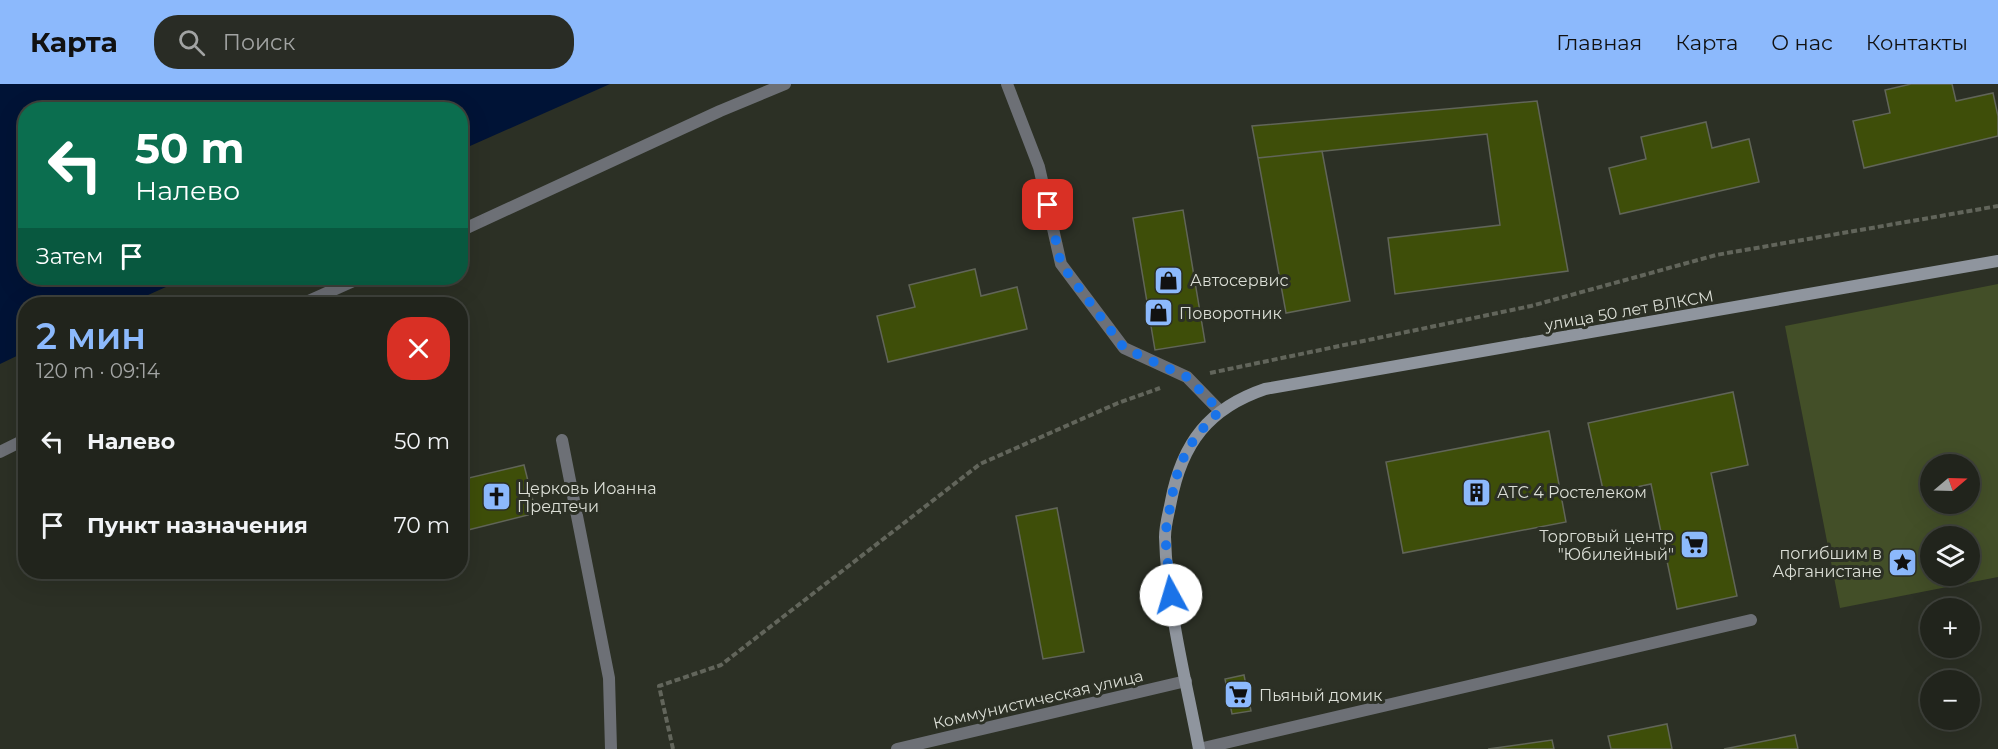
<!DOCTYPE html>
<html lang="ru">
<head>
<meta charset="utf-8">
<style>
  body { margin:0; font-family:Montserrat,sans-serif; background:#292c25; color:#f1f3f6; height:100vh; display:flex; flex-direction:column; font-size:22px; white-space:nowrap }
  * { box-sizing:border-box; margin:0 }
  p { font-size:20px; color:#a2a4a3 }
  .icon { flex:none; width:33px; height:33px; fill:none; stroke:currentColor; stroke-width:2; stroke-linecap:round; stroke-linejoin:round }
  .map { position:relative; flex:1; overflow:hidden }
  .side { position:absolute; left:18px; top:213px; width:450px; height:282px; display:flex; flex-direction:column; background:#21241c; border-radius:24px; box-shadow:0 6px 24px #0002,0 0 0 2px #3e413b }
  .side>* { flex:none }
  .top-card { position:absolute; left:18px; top:18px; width:450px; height:183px; border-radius:24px; box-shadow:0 6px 24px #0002,0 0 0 2px #3e413b; background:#0b6e4f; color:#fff; overflow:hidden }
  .needle { width:39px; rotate:71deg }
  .fabs { position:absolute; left:1920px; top:370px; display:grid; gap:12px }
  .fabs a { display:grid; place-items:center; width:60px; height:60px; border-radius:50%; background:#21241c; box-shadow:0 6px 24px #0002,0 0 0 2px #3e413b; font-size:30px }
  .pin { position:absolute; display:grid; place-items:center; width:51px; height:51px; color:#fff; margin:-26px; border-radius:12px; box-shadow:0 3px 9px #0006 }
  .me { position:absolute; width:66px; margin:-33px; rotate:354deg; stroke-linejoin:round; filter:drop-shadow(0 0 4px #0008) }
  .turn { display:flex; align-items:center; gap:21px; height:126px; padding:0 18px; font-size:27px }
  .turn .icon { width:78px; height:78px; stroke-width:2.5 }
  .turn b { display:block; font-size:42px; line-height:51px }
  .then { display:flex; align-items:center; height:57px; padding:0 18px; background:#0003; gap:12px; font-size:22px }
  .round { display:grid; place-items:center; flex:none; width:63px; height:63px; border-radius:24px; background:#292c25 }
  .summary { display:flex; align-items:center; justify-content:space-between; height:102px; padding:0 18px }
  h1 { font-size:36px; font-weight:600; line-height:45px; color:#8cb9fc }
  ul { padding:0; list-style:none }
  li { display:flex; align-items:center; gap:18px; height:84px; padding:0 18px }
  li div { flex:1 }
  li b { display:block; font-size:22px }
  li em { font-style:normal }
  header { display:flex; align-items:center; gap:36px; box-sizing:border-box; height:84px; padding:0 30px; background:#8cb9fc; color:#111 }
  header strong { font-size:28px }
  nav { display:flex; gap:33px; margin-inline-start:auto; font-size:21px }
  .search { width:420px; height:54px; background:#292c25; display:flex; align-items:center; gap:15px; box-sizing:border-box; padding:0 21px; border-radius:24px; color:#a2a4a3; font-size:22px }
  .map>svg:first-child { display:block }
  .green { fill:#434f28; fill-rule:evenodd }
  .water { fill:#001336 }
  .building { fill:#3e4e09; stroke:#616558; stroke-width:1.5 }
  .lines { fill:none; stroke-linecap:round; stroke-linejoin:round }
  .path { stroke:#62655b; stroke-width:4; stroke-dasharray:6 3; stroke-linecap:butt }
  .lane { stroke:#6d7076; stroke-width:12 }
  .street { stroke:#6d7076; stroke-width:12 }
  .secondary { stroke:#8f959e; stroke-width:12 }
  .route { stroke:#1a73e8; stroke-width:10; stroke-dasharray:0 18 }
  .labels { text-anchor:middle; stroke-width:6; stroke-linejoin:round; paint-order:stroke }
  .poi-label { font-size:16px; fill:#dbded6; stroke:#2c3025; text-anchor:start }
  .street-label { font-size:16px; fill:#dbded6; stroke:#2c3025 }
</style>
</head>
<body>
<header>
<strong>Карта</strong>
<div class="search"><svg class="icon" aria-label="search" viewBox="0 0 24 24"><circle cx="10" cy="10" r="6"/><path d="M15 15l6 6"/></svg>Поиск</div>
<nav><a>Главная</a><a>Карта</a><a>О нас</a><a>Контакты</a></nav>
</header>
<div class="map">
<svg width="1998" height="665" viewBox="0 0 1998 665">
  <rect width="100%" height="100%" fill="#2c3025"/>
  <!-- green -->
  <path class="green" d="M1998 200V493L1840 524 1785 242ZM1930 381H1970V420H1930ZM1930 453H1970V492H1930Z"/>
  <!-- water -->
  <path class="water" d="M0 0H610L461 66 460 26H26V194H186L128 220H26L25 268 0 280Z"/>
  <!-- building -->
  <path class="building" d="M1911 0H1952L1956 17 1993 9 1998 32V52L1864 84 1853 37 1890 29 1885 6Z
    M1537 17 1568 187 1395 210 1388 154 1500 141 1487 50 1258 74 1252 42Z
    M1706 38 1712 64 1749 55 1759 98 1620 130 1609 84 1646 75 1641 53Z
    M1322 67 1350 217 1286 229 1258 74Z
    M1183 126 1205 258 1155 266 1133 134Z
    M975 185 981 212 1017 203 1027 245 888 278 877 232 915 223 909 201Z
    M1733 308 1748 381 1711 389 1737 512 1677 525 1651 400 1604 410 1588 339Z
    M1549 347 1566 438 1403 469 1386 378Z
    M524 381 536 429 460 448V396Z
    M1057 424 1084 568 1043 575 1016 432Z
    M1244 591 1251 627 1232 630 1225 595Z
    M1667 640 1672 665H1611L1608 652Z
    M1795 651 1798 665H1724Z
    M1552 656 1554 665H1488Z"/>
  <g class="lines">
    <!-- path -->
    <path class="path" d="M1210 289 1531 222 1716 171 1998 122
      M673 665 659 602 721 581 980 380 1118 319 1160 304"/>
    <!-- lane -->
    <path class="lane" d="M562 356 609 594 611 665
      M1199 665 1751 536"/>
    <!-- street -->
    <path class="street" d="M1007 0 1039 83 1061 180 1124 264 1187 293 1220 327
      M460 147 720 27 785 0
      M302 220 360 194
      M0 368 26 355
      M897 665 1186 597"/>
    <!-- secondary -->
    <path class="secondary" d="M1199 665C1186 596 1167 524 1165 453 1165 441 1169 428 1171 417 1182 359 1209 324 1265 305L1998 177"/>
  </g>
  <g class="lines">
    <!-- route -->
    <path class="route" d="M1048 121 1061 180 1124 264 1187 293 1220 327 1208 338 1187 365 1175 396 1165 451 1171 511"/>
  </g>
  <!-- icons -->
  <defs>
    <symbol id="shop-square" viewBox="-11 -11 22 22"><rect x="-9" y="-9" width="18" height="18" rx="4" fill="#8cb9fc" stroke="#2c3025"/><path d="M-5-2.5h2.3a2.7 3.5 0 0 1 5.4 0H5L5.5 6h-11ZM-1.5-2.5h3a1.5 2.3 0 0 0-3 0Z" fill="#111"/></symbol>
    <symbol id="building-square" viewBox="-11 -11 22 22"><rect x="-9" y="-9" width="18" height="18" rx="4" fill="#8cb9fc" stroke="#2c3025"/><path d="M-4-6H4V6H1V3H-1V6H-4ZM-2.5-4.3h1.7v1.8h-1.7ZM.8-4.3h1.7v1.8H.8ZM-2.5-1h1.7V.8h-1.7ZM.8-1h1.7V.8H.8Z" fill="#111"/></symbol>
    <symbol id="church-square" viewBox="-11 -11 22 22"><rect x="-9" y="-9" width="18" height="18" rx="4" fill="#8cb9fc" stroke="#2c3025"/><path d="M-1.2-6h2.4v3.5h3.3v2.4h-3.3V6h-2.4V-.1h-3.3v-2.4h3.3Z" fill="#111"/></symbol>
    <symbol id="supermarket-square" viewBox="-11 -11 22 22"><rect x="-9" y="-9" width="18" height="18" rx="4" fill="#8cb9fc" stroke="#2c3025"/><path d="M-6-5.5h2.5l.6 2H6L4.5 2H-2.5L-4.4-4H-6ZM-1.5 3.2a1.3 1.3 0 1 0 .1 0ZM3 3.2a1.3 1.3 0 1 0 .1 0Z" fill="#111"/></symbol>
    <symbol id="sight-square" viewBox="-11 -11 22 22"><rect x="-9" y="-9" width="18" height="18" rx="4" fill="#8cb9fc" stroke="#2c3025"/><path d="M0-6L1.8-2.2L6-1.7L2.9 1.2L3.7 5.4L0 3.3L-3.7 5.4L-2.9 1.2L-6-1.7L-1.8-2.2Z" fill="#111"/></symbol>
  </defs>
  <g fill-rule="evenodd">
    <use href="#shop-square" x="1152" y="180" width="33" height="33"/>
    <use href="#shop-square" x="1142" y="212" width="33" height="33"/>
    <use href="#building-square" x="1460" y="392" width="33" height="33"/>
    <use href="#church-square" x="480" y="396" width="33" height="33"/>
    <use href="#supermarket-square" x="1678" y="444" width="33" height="33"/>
    <use href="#sight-square" x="1886" y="462" width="33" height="33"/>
    <use href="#supermarket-square" x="1222" y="594" width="33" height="33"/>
  </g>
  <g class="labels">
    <!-- poi labels -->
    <g class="poi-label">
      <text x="1190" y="202">Автосервис</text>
      <text x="1179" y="235">Поворотник</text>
      <text x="517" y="410">Церковь Иоанна<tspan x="517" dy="18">Предтечи</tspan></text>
      <text x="1497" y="414">АТС 4 Ростелеком</text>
      <text x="1674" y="458" text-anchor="end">Торговый центр<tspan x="1674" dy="18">"Юбилейный"</tspan></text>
      <text x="1882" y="475" text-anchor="end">погибшим в<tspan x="1882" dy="18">Афганистане</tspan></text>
      <text x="1259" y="617">Пьяный домик</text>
    </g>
    <!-- street labels -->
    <g class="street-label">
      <text transform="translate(1629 226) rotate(-10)" y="6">улица 50 лет ВЛКСМ</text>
      <text transform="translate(1038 615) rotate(-13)" y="6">Коммунистическая улица</text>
    </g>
  </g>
</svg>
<div class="fabs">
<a><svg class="needle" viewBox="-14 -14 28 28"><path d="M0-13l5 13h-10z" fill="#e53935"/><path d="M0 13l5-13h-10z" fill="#a2a4a3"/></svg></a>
<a><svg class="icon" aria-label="layers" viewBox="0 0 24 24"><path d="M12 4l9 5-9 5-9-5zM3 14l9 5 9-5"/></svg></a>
<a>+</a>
<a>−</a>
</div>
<div class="pin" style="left:1048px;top:121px;background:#d93025"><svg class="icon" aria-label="arrive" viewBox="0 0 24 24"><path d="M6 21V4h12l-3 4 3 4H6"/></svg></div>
<svg class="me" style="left:1171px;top:511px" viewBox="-20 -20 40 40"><circle r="19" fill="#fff"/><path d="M0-13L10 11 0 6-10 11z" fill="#1a73e8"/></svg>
<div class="top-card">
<div class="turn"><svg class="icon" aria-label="left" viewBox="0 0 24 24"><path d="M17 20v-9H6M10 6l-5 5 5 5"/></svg><div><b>50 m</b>Налево</div></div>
<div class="then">Затем<svg class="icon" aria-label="arrive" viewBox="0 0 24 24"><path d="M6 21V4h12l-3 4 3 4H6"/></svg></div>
</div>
<section class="side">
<div class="summary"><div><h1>2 мин</h1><p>120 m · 09:14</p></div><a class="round" style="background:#d93025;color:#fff"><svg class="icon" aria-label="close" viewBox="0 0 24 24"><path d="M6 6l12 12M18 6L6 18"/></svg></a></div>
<ul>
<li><svg class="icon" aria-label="left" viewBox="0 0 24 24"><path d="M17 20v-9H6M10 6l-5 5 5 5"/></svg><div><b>Налево</b></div><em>50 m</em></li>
<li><svg class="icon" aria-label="arrive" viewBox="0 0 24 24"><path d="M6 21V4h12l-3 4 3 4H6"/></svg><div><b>Пункт назначения</b></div><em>70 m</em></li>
</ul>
</section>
</div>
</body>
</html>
